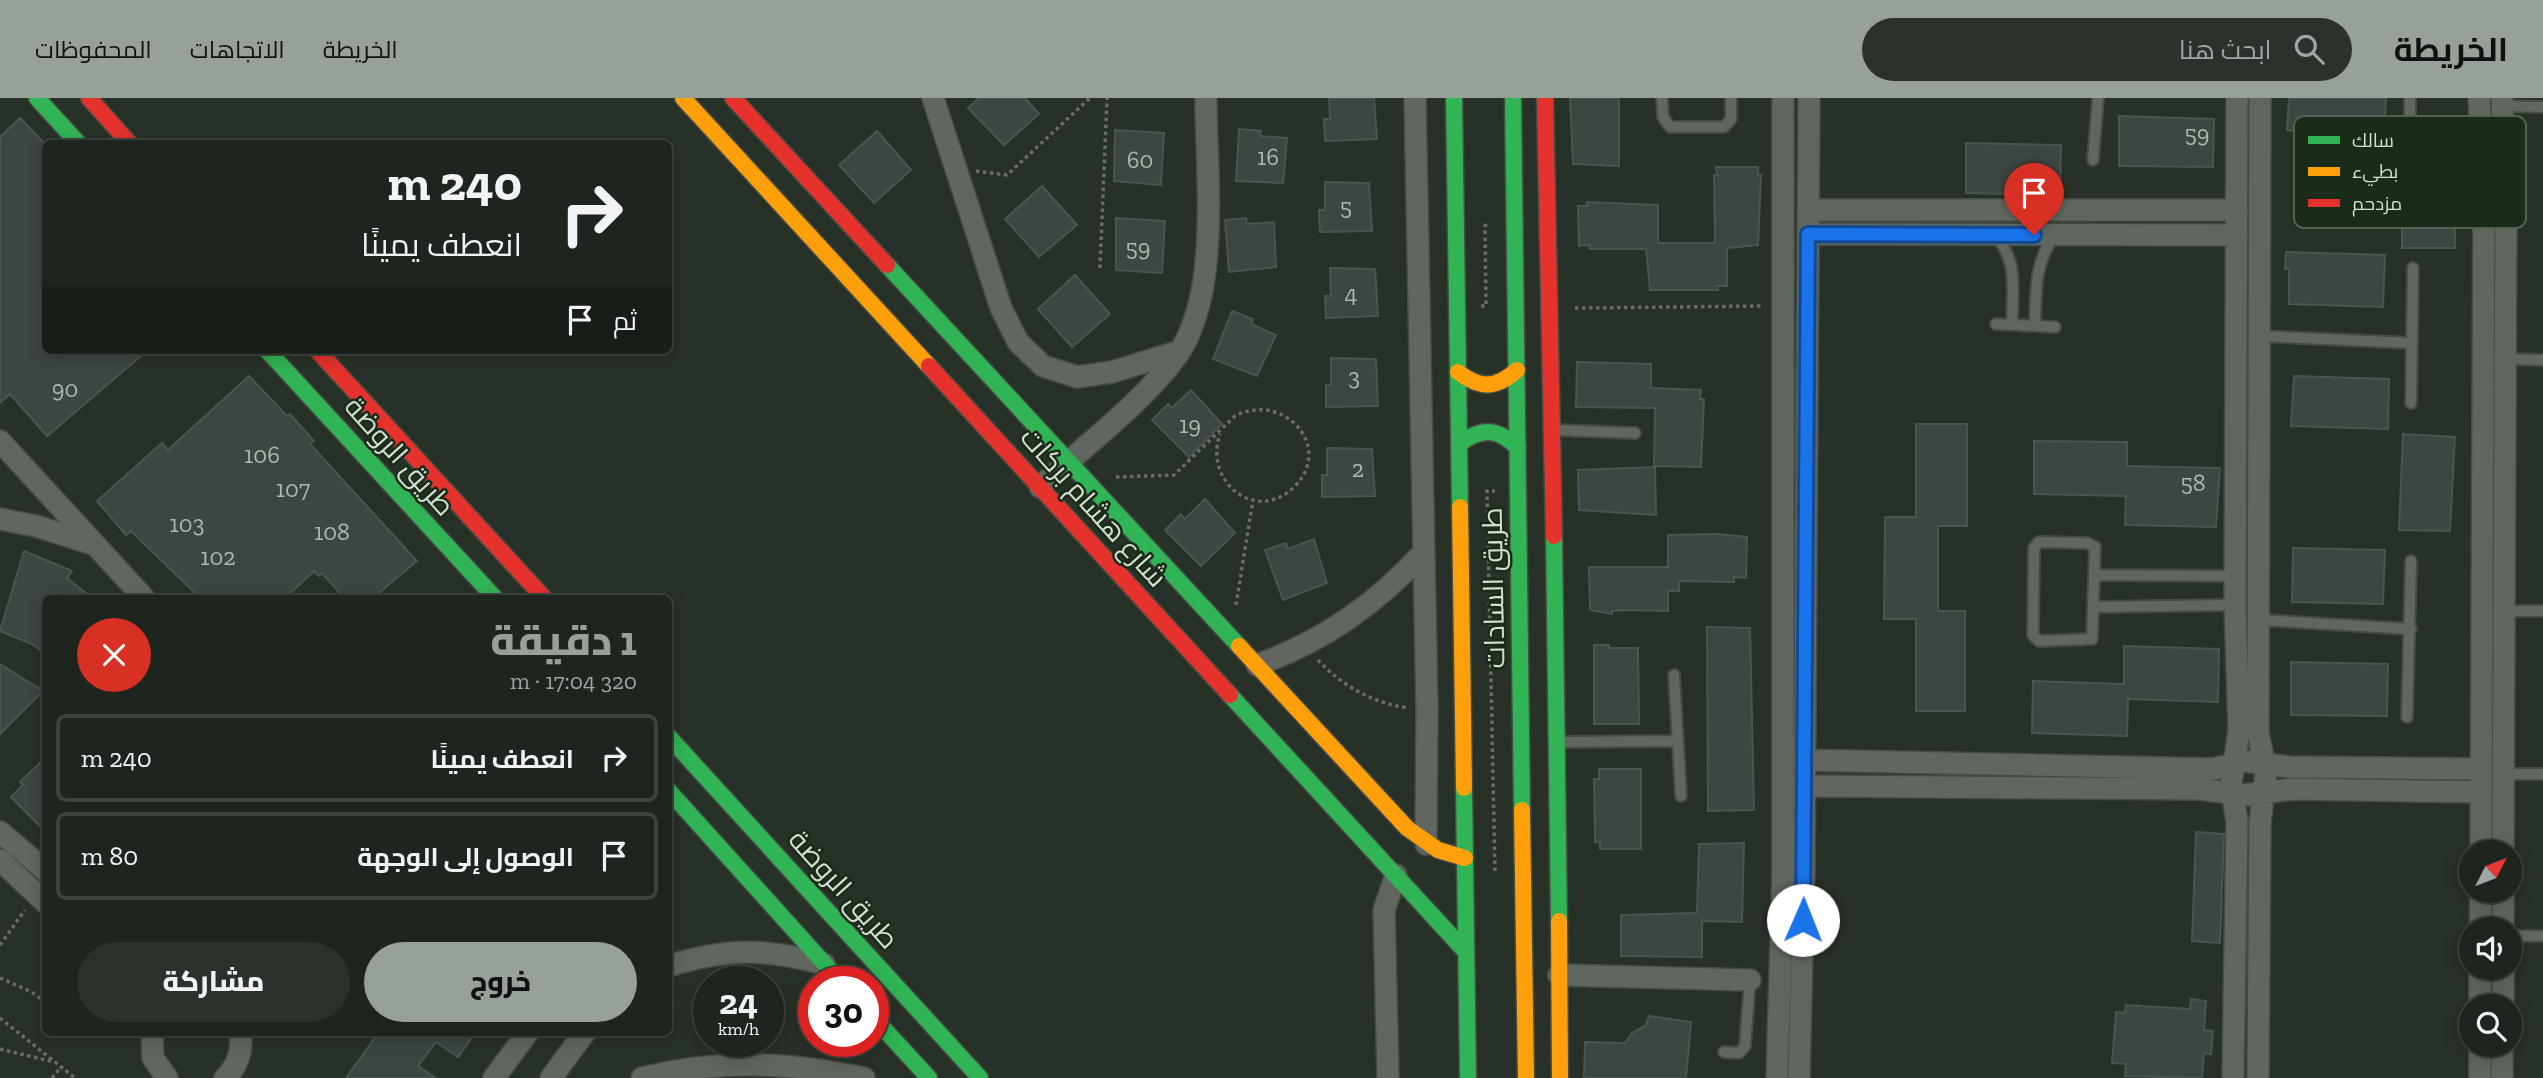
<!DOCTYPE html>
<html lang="ar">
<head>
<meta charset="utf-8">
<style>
  body { margin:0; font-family:"Zilla Slab",Cairo,serif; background:#2b312b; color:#f1f3f6; direction:rtl; height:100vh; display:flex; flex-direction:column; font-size:26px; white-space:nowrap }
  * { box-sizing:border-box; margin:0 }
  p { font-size:23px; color:#a1a5a4 }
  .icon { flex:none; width:38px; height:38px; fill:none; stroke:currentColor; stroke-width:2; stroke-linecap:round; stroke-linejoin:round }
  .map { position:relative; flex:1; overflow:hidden; direction:ltr }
  .panel { position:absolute; left:42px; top:497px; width:630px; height:441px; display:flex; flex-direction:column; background:#1e251e; border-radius:10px; box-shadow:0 4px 18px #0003,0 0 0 2px #3c423c; direction:rtl }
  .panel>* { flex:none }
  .guide { position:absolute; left:42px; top:42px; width:630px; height:214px; border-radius:10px; box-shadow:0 4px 18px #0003,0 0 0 2px #3c423c; direction:rtl; background:#1e251e; color:#f1f3f6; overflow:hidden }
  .needle { width:46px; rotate:48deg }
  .tools { position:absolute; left:2459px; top:742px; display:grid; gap:14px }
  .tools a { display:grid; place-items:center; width:63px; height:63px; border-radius:50%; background:#1e251e; box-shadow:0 4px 18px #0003,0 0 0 2px #3c423c; font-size:35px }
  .speed { position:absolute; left:693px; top:868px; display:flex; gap:14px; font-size:35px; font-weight:700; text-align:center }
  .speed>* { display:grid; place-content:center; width:91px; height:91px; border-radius:50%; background:#1e251e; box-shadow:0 4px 18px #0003,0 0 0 2px #3c423c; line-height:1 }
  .speed small { font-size:18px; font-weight:400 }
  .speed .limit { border:10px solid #d22; background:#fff; color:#111 }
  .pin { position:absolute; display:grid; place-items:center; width:60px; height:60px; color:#fff; margin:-72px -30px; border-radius:50% 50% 50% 0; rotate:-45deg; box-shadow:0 0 7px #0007 }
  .pin .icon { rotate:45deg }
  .me { position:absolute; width:77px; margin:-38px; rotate:1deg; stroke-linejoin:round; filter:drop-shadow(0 0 5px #0008) }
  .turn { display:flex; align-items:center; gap:24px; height:147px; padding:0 35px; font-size:32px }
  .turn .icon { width:91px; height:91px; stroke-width:2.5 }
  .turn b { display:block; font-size:49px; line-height:60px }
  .then { display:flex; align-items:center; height:66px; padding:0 35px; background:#0003; gap:14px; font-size:26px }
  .round { display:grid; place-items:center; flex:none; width:74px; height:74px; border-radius:37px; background:#2b312b }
  .summary { display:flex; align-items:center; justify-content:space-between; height:119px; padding:0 35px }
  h1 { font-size:42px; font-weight:800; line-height:52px; color:#98a197 }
  .cta { display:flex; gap:14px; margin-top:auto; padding:14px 35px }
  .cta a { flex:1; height:80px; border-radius:42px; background:#98a197; color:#111; font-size:28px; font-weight:800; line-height:80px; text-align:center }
  .cta a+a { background:#2b312b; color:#f1f3f6 }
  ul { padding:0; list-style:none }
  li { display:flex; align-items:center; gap:21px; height:88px; margin:0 14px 10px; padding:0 21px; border:4px solid #3c423c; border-radius:10px }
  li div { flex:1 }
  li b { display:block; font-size:26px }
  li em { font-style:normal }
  header { display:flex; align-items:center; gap:42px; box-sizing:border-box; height:98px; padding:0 35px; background:#98a197; color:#111 }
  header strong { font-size:33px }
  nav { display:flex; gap:38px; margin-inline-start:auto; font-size:24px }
  .search { width:490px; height:63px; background:#2b312b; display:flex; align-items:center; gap:18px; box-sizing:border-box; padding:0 24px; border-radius:38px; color:#a1a5a4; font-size:26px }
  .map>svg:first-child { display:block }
  .building { fill:#3d4640; stroke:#4b554f; stroke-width:2 }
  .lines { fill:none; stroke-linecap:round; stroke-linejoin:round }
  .lane-casing { stroke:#444c44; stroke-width:14 }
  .street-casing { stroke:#444c44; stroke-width:24 }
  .fast-casing { stroke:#444c44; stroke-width:19 }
  .slow-casing { stroke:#444c44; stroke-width:19 }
  .jam-casing { stroke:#444c44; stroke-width:19 }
  .path { stroke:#686d68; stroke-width:3.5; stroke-dasharray:3.5 3.5; stroke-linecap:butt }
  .lane { stroke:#616760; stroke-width:10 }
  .street { stroke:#616760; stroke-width:21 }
  .fast { stroke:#30b455; stroke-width:16 }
  .slow { stroke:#ff9f0a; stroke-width:16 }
  .jam { stroke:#e5322d; stroke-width:16 }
  .route-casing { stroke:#114b97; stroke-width:18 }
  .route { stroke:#1a73e8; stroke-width:12 }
  .labels { text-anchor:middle; stroke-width:5; stroke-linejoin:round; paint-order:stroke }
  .number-label { font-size:24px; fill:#aeb8ae }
  .street-label { font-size:28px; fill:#d4ded3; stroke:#1b2b1a }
  .key { fill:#1b2b1a; stroke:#526152; stroke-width:2 }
  .key-label { font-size:19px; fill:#d4ded3 }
</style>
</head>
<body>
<header>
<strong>الخريطة</strong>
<div class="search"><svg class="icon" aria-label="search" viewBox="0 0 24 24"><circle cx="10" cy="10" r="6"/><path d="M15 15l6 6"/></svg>ابحث هنا</div>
<nav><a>الخريطة</a><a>الاتجاهات</a><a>المحفوظات</a></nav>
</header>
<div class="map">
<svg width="2543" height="980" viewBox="0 0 2543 980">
  <rect width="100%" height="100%" fill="#283128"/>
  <!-- building -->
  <path class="building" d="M979 0H1025L1039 16 1004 47 968 10Z
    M1329 0H1374L1377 41 1325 43 1324 21H1330Z
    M1570 0H1619V68L1573 66Z
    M2289 0H2386L2384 38 2287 32Z
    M2119 18 2214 21 2213 69 2119 68Z
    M20 20 46 47V252H148L47 338 10 296 0 305V39Z
    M1239 31 1261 33 1260 38 1287 40 1283 85 1236 83Z
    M1115 32 1164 35 1161 87 1114 83Z
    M877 33 911 72 874 105 839 67Z
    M1966 45 2061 47 2060 97 1966 95Z
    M2402 54H2456L2455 150H2402Z
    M1716 69H1758V77H1761L1758 147 1727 150V188H1717L1718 192H1650L1646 151H1590V147L1579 148 1578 108H1587V104L1658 107V145H1715L1714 77H1717Z
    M1325 84 1369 85 1372 133 1320 134 1319 112H1325Z
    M1042 88 1077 127 1039 159 1005 121Z
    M1116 120 1165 123 1162 175 1116 172Z
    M1246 120 1247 126 1274 124 1276 169 1229 174 1225 122Z
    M2286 154 2385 157 2383 209 2289 206V171H2285Z
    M1330 170 1375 171 1378 218 1326 220 1325 198H1331Z
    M1075 177 1110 216 1072 249 1038 211Z
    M1232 213 1253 221 1251 226 1276 237 1257 278 1213 261Z
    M1331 260 1376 261 1378 308 1326 309V287H1331Z
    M1577 264 1651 266V290L1701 292 1700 301H1704L1701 369 1654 368 1655 310 1576 309Z
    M249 278 287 318 290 316 314 343 310 346 417 463 373 500H344L322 475 319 478 314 473 285 500H200L131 433 126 437 97 403 162 345 168 352Z
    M2294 278 2389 281 2388 331 2291 328Z
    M1191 292 1222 326 1189 359 1152 322 1168 306 1172 310Z
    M1916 326H1967V428H1938V513H1965V613H1916V521H1884L1885 419H1916Z
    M2403 336 2455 339 2450 433 2399 432Z
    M2034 343 2127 344V368L2220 370 2216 429 2125 427 2126 398 2034 396Z
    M1327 350 1372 351 1375 398 1322 399V377H1327Z
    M1655 369 1656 417 1579 412 1578 372Z
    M1205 401 1235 435 1201 468 1165 432 1181 416 1185 421Z
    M1717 436 1747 439 1746 480 1734 479V484L1679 483V493H1668V513L1624 512 1612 513V516L1590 512 1589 469H1668V437Z
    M1314 441 1327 485 1283 502 1265 452 1286 445 1288 451Z
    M2293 450 2385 452 2383 506 2292 504Z
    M24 453 72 473 67 480 92 500H46V556L32 546 0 533Z
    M1707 529 1750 530 1754 712 1708 713Z
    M1594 547H1609V550H1638L1639 626H1594Z
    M2124 548 2219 551 2218 604 2128 601 2127 638 2032 635 2033 583 2124 586Z
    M2291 564 2388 566 2387 618 2291 617Z
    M0 566 43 593 0 636Z
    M46 659V734L11 699 23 687 20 684Z
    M1599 671H1641V751H1600V744H1595L1594 681H1599Z
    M2196 734 2224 736 2220 845 2192 843Z
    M1744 745 1742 824 1702 823V859L1621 858V817L1697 815 1699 746Z
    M2191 901 2206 903 2204 932 2213 933 2211 956 2204 955 2202 980 2125 978 2126 966 2112 965 2116 914 2125 915 2126 907 2190 911Z
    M1649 918 1691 924 1686 980H1584L1585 944 1625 945 1632 935 1646 927Z
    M379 934H476L458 959 436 944 418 968 436 980H346Z"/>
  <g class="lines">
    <defs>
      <path id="lane" d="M1662 0 1663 19 1670 29H1724L1731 21V0
        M2503 8 2543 9
        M2410 22V0
        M2093 62 2098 0
        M1995 138C2019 161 2012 197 2012 226
        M1996 226 2055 229
        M2035 228C2036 195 2034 164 2055 137
        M2260 238 2411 245
        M2505 261 2543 262
        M2411 305 2413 170
        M1554 332 1635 335
        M2039 444 2087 445 2095 449 2092 541 2039 543 2033 537 2034 450Z
        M2094 477 2235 478
        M2094 509 2235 507
        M2504 513H2543
        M2261 522 2411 531
        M1674 577 1681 698
        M2407 619 2411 463
        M1561 644 1677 643
        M2504 676H2543
        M2510 838H2543
        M1724 954 1739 955 1745 948 1750 882"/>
      <path id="street" d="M933 0 1001 210 1018 244 1043 268 1077 279 1112 274 1180 253
        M1415 0 1427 612 1426 746
        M2479 0 2484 97 2481 754
        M2502 0 2506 95 2503 754
        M1808 112H2237
        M1808 136 2237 137
        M0 343 144 500
        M1040 389C1083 349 1145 303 1178 256 1221 194 1206 73 1206 0
        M0 421 36 428 93 446
        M1257 567C1324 543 1376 506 1424 454
        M1804 662 2213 671 2244 663 2289 669 2481 671
        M1804 688 2200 691 2244 697 2293 691 2481 694
        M0 734 46 773
        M0 762 46 805
        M2480 831 2481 793
        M2503 831V793
        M668 868C727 850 765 850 824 866
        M1559 877 1750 882
        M2480 908V870
        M2503 908V870
        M152 934 153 960 167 980
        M225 980C238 968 243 952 240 934
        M494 980 528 934
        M551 980 585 934
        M642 980C721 961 785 964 864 980
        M1388 980 1384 812 1396 777
        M1777 980 1783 771V0
        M1799 980 1804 770 1809 0
        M2233 980 2237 724 2231 686 2239 632 2235 507 2237 0
        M2258 980 2260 725 2266 674 2258 634 2260 0
        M2480 980V947
        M2502 980V947"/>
      <path id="fast" d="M37 0 79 46
        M1454 0 1460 409
        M1513 0 1522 712
        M887 167 1239 548
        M267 252 495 500
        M1459 346C1482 329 1498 330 1518 350
        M1554 438 1559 823
        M1230 597 1466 854
        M668 638 980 980
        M1464 690 1468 980
        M668 692 841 884
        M873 919 929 980"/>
      <path id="slow" d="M683 0 929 268
        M1458 274C1480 291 1496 291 1517 272
        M1460 409 1464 690
        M1239 548 1407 730 1438 752 1465 760
        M1522 712 1526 980
        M1559 823 1560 980"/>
      <path id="jam" d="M89 0 130 46
        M733 0 887 167
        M1545 0 1554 438
        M317 252 544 500
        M929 268 1230 597"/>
    </defs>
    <!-- lane casing -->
    <use href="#lane" class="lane-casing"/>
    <!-- street casing -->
    <use href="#street" class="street-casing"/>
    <!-- fast casing -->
    <use href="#fast" class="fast-casing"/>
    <!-- slow casing -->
    <use href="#slow" class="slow-casing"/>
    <!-- jam casing -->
    <use href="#jam" class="jam-casing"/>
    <!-- path -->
    <path class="path" d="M976 73 1007 77 1090 0
      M1100 170 1107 0
      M1481 208H1486L1485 128 1488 123
      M1575 210 1763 208
      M1116 379 1174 377 1235 318C1283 293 1334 348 1295 388 1257 427 1203 384 1220 336
      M1236 507 1253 402
      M1318 562C1342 588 1373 605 1408 610
      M1495 773 1487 393H1495
      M0 847 25 812
      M0 880 32 894 46 905
      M0 920 75 980
      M110 934 132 936
      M0 951 54 964
      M52 980 61 969"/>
    <!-- lane -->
    <use href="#lane" class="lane"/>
    <!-- street -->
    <use href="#street" class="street"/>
    <!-- fast -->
    <use href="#fast" class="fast"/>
    <!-- slow -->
    <use href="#slow" class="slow"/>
    <!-- jam -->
    <use href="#jam" class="jam"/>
  </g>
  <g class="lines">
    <defs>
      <path id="route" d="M1803 822 1808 136 2034 137"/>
    </defs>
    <!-- route casing -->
    <use href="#route" class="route-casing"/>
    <!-- route -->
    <use href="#route" class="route"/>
  </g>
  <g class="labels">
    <!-- number labels -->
    <g class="number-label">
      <text x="2197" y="44">59</text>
      <text x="1268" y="67">16</text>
      <text x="1140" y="70">60</text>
      <text x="1346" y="117">5</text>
      <text x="1138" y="158">59</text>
      <text x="1351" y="204">4</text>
      <text x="1354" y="287">3</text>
      <text x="65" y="299">90</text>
      <text x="1190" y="335">19</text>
      <text x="262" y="365">106</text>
      <text x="1358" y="379">2</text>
      <text x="2193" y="393">58</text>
      <text x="293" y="399">107</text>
      <text x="187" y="434">103</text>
      <text x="332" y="442">108</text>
      <text x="218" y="467">102</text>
    </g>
    <!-- street labels -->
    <g class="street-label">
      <text transform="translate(400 358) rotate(48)" y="10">طريق الروضة</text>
      <text transform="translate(1094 409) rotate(48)" y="10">شارع هشام بركات</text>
      <text transform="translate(1493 490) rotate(-91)" y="10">طريق السادات</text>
      <text transform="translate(844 791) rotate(48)" y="10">طريق الروضة</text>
    </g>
  </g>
  <!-- legend -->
  <rect x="2294" y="18" width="232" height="112" rx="10" class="key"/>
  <rect x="2308" y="38" width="32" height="8" fill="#30b455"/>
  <rect x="2308" y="69" width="32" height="9" fill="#ff9f0a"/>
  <rect x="2308" y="101" width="32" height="8" fill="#e5322d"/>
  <g class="key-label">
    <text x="2352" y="49">سالك</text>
    <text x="2352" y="80">بطيء</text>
    <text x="2352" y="112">مزدحم</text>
  </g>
</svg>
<div class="tools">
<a><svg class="needle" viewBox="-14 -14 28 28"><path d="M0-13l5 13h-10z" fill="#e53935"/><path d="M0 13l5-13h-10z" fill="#a1a5a4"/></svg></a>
<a><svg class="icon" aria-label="sound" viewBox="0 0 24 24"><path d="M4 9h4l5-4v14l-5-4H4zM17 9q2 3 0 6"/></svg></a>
<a><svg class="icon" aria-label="search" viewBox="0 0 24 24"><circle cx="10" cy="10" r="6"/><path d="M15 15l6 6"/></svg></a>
</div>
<div class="speed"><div>24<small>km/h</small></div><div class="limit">30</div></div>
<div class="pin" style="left:2034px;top:137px;background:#d93025"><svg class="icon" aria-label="arrive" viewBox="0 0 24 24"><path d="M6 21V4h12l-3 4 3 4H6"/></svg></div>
<svg class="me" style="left:1803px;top:822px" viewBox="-20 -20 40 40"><circle r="19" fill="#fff"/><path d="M0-13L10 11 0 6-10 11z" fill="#1a73e8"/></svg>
<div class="guide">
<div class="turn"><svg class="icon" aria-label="right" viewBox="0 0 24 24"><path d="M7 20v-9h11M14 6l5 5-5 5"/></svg><div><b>240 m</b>انعطف يمينًا</div></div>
<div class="then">ثم<svg class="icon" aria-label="arrive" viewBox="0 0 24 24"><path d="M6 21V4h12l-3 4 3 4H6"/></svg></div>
</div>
<section class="panel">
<div class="summary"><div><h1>1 دقيقة</h1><p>320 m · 17:04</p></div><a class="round" style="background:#d93025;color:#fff"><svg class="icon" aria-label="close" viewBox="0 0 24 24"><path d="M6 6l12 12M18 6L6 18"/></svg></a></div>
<ul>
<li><svg class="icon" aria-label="right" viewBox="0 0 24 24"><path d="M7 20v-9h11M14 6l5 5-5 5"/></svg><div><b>انعطف يمينًا</b></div><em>240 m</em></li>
<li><svg class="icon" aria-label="arrive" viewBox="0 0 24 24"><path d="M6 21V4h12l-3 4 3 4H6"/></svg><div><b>الوصول إلى الوجهة</b></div><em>80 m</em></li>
</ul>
<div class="cta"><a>خروج</a><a>مشاركة</a></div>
</section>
</div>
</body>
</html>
